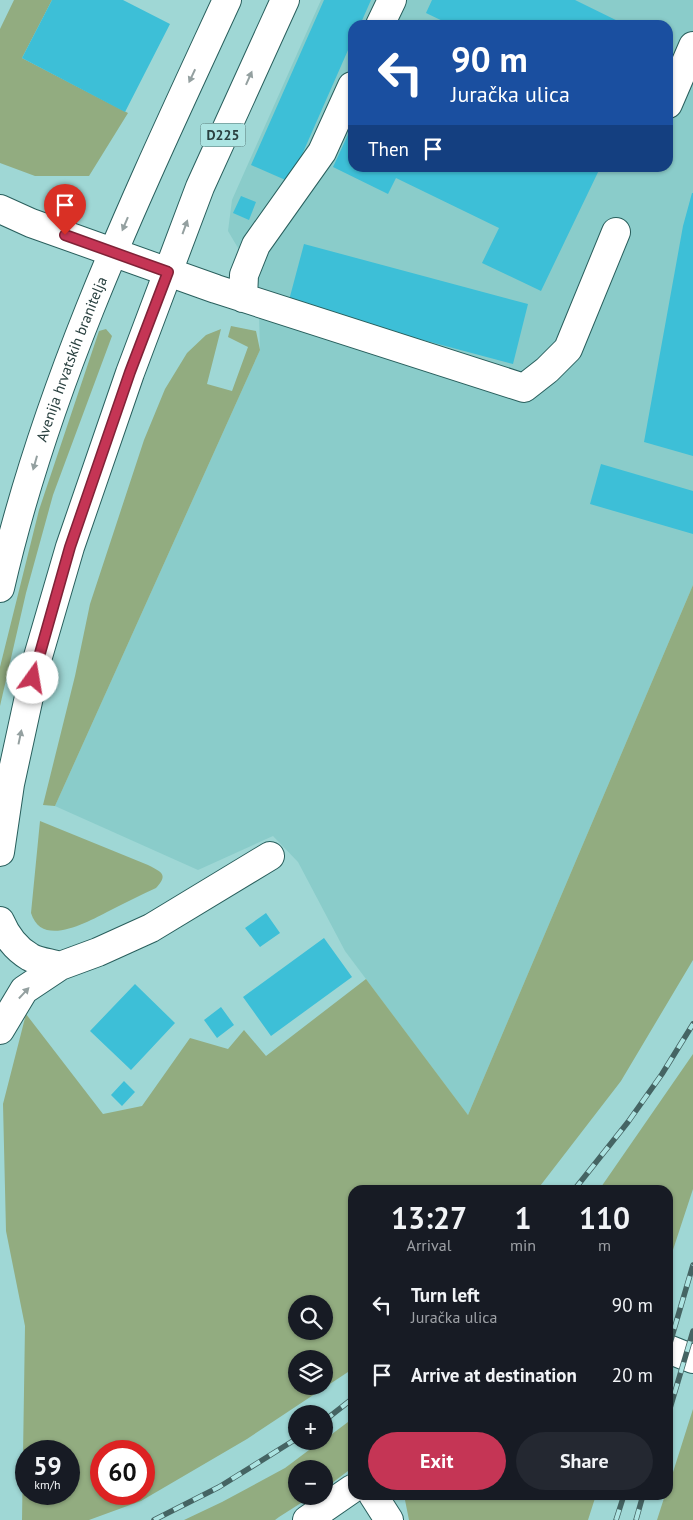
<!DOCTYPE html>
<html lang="en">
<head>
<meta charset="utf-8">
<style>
  body { margin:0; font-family:"PT Sans",sans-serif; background:#242831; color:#f1f3f6; height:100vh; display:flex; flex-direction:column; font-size:19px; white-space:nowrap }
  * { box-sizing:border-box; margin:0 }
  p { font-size:16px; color:#9ea1a6 }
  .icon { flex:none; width:28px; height:28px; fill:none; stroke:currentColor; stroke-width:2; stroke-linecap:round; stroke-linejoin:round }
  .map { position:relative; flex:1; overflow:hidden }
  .details { position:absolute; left:348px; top:1185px; width:325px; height:315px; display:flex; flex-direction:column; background:#171b24; border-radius:15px; box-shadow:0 1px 4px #0004 }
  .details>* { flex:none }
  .hud { position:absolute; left:348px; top:20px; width:325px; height:152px; border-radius:15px; box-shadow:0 1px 4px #0004; background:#1a4fa0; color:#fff; overflow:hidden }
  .controls { position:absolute; left:288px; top:1295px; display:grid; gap:10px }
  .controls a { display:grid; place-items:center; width:45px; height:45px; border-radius:50%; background:#171b24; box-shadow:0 1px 4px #0004; font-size:25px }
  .speed { position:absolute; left:15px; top:1440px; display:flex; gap:10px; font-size:25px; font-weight:700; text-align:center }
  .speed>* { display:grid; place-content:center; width:65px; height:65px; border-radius:50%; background:#171b24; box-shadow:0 1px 4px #0004; line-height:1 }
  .speed small { font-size:12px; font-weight:400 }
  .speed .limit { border:8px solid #d22; background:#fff; color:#111 }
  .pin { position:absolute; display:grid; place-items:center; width:42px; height:42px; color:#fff; margin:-51px -21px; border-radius:50% 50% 50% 0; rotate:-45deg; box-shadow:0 0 5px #0007 }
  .pin .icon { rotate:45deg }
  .me { position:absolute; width:55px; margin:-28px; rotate:13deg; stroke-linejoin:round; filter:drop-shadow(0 0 4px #0008) }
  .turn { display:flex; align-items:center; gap:18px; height:105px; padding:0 20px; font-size:22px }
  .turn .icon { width:65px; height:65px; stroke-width:2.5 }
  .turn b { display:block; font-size:35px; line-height:42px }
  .then { display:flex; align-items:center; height:48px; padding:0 20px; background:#0003; gap:10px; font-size:19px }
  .eta { display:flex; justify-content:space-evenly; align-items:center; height:85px; text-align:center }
  .eta b { font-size:30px; font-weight:700; line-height:35px }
  .primary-button { display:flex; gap:10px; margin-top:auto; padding:10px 20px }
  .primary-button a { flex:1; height:58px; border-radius:30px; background:#c53555; color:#fff; font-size:20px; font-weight:700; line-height:58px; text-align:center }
  .primary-button a+a { background:#242831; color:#f1f3f6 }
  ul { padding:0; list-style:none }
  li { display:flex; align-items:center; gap:15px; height:70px; padding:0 20px }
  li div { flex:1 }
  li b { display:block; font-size:19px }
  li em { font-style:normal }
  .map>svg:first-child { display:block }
  .built { fill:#8accca; fill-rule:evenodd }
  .green { fill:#92ac80; fill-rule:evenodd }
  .building { fill:#3dbfd7 }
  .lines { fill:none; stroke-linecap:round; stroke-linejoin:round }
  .minor-casing { stroke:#295f5d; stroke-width:30 }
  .major-casing { stroke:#295f5d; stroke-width:30 }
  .minor { stroke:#fff; stroke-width:28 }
  .major { stroke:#fff; stroke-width:28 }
  .rail-casing { stroke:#456463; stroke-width:5.5 }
  .rail { stroke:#ace4e2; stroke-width:4; stroke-dasharray:11; stroke-linecap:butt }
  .oneway { fill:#94a0a0 }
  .route-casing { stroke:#802237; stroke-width:12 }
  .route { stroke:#c53555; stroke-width:9 }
  .labels { text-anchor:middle; stroke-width:5; stroke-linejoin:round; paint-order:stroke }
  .shield { fill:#ace4e2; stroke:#517271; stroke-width:1 }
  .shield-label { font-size:14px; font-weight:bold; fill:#2a4140 }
  .street-label { font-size:15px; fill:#2a4140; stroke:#ace4e2 }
</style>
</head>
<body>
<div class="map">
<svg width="693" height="1520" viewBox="0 0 693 1520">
  <rect width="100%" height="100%" fill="#9fd7d5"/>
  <!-- built -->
  <path class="built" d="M321 0H693V585L468 1115 345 951 298 862 273 836 198 870 55 806 260 350 258 282 228 231 232 200ZM352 25H668V168H352Z"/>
  <!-- green -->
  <path class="green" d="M14 0H52L22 58 128 113 89 176H35L0 163V29Z
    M231 326 256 331 260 350 55 806 43 805 75 676 90 604 144 440 165 389 187 353 206 335 221 329 207 384 232 391 248 347 228 337Z
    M106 329 112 336 53 495 26 593 0 706V667L39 510 99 331Z
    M693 585V960L621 1081 537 1190H352V1368L348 1372 247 1439 141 1501 89 1520H22L25 1326 6 1231 3 1104 26 1014 103 1114 142 1106 190 1038 228 1049 244 1030 266 1056 366 979 468 1115ZM296 1304H324V1331H296ZM296 1359H324V1386H296ZM26 1451H69V1494H26ZM144 1451V1494H101V1451Z
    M40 821 148 865C161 872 169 874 156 888 140 895 125 903 109 911 89 921 42 949 31 913Z
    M693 1054V1189L668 1265V1190H599Z
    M693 1409V1520H657L665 1495H668V1488Z
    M352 1419V1468L324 1489V1469H296V1496H312L279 1517 275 1520H184L222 1502 285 1468 321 1441H324V1440Z
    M404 1495H596L588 1520H409Z"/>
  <!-- building -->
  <path class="building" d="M52 0H123L170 24 125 112 22 58Z
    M324 0H371L360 25H352V41L290 182 251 165Z
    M432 0H575L626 25H451L426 13Z
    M352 126V168H600L541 291 482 263 499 228 396 178 388 194 333 167Z
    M692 193H693V456L644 442 683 226Z
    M241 196 256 202 249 220 233 213Z
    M304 244 528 304 513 364 288 304Z
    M601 464 693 491V534L590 504Z
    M266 913 280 933 260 947 245 928Z
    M324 938 352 977 271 1036 243 997Z
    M135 984 175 1023 131 1070 90 1031Z
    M221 1007 234 1025 217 1038 204 1020Z
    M124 1081 135 1092 122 1106 111 1095Z"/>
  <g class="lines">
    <defs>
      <path id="minor" d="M380 25 392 0
        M668 104 693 46
        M0 209 31 223 216 289 524 388 547 370 568 349 616 232
        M243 298 244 275 256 245 322 152 352 86
        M0 921C6 935 16 949 30 957 38 962 51 963 60 966
        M0 1030 24 990 60 966 98 952 151 928 270 856
        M668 1349 693 1359
        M373 1495 389 1520
        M307 1520 352 1489"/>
      <g id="major">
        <path id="s1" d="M0 588C47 382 139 191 227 0"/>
        <path d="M0 852 10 784 37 660 70 547 130 373 200 187 285 0"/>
      </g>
    </defs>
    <!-- minor casing -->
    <use href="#minor" class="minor-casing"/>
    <!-- major casing -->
    <use href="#major" class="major-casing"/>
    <!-- minor -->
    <use href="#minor" class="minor"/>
    <!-- major -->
    <use href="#major" class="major"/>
    <defs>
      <path id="rail" d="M574 1190 628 1122 662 1074 693 1024
        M668 1350 693 1265
        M668 1415 693 1331
        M324 1421 352 1399
        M154 1520 219 1487 296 1439
        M616 1520 624 1495
        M636 1520 643 1495"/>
    </defs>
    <!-- rail casing -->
    <use href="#rail" class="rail-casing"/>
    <!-- rail -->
    <use href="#rail" class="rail"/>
  </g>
  <!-- one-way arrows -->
  <defs><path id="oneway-solid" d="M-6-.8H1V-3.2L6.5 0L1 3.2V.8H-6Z" transform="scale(1.25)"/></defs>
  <g class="oneway">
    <use href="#oneway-solid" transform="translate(192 76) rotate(115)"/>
    <use href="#oneway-solid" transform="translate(249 78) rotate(-66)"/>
    <use href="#oneway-solid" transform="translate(125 224) rotate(113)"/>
    <use href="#oneway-solid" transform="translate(185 227) rotate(-70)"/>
    <use href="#oneway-solid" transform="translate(35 463) rotate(106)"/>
    <use href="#oneway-solid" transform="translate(20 737) rotate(-78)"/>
    <use href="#oneway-solid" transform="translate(24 993) rotate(-47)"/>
  </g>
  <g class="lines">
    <defs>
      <path id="route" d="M33 678 70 547 130 372 168 272 65 235"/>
    </defs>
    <!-- route casing -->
    <use href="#route" class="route-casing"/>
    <!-- route -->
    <use href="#route" class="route"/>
  </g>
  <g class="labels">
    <!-- shield labels -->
    <rect class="shield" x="200.5" y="123.5" width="45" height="23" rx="4"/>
    <g class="shield-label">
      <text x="223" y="140">D225</text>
    </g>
    <!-- street labels -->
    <g class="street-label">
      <text dy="5" stroke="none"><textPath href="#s1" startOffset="240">Avenija hrvatskih branitelja</textPath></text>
    </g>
  </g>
</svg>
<div class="controls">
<a><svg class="icon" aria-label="search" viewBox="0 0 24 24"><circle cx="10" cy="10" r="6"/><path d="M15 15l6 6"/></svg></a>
<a><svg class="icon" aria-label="layers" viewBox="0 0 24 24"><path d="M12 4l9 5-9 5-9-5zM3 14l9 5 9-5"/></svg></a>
<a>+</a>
<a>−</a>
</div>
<div class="speed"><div>59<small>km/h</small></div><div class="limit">60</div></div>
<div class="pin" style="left:65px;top:235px;background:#d93025"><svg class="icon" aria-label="arrive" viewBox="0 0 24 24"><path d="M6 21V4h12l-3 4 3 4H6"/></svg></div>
<svg class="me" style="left:33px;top:678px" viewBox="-20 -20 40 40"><circle r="19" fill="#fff"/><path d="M0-13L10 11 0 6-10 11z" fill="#c53555"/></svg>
<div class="hud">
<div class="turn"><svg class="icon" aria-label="left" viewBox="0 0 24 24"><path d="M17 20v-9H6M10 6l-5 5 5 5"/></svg><div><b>90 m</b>Juračka ulica</div></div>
<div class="then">Then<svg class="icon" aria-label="arrive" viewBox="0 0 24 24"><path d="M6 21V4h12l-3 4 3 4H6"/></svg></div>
</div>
<section class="details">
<div class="eta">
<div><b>13:27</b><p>Arrival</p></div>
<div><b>1</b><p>min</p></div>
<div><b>110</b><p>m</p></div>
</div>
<ul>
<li><svg class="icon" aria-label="left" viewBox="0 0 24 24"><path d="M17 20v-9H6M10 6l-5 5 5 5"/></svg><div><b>Turn left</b><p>Juračka ulica</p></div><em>90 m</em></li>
<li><svg class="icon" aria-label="arrive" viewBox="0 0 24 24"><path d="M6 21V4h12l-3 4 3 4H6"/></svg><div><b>Arrive at destination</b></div><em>20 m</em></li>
</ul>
<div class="primary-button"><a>Exit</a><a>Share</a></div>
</section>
</div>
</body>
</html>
